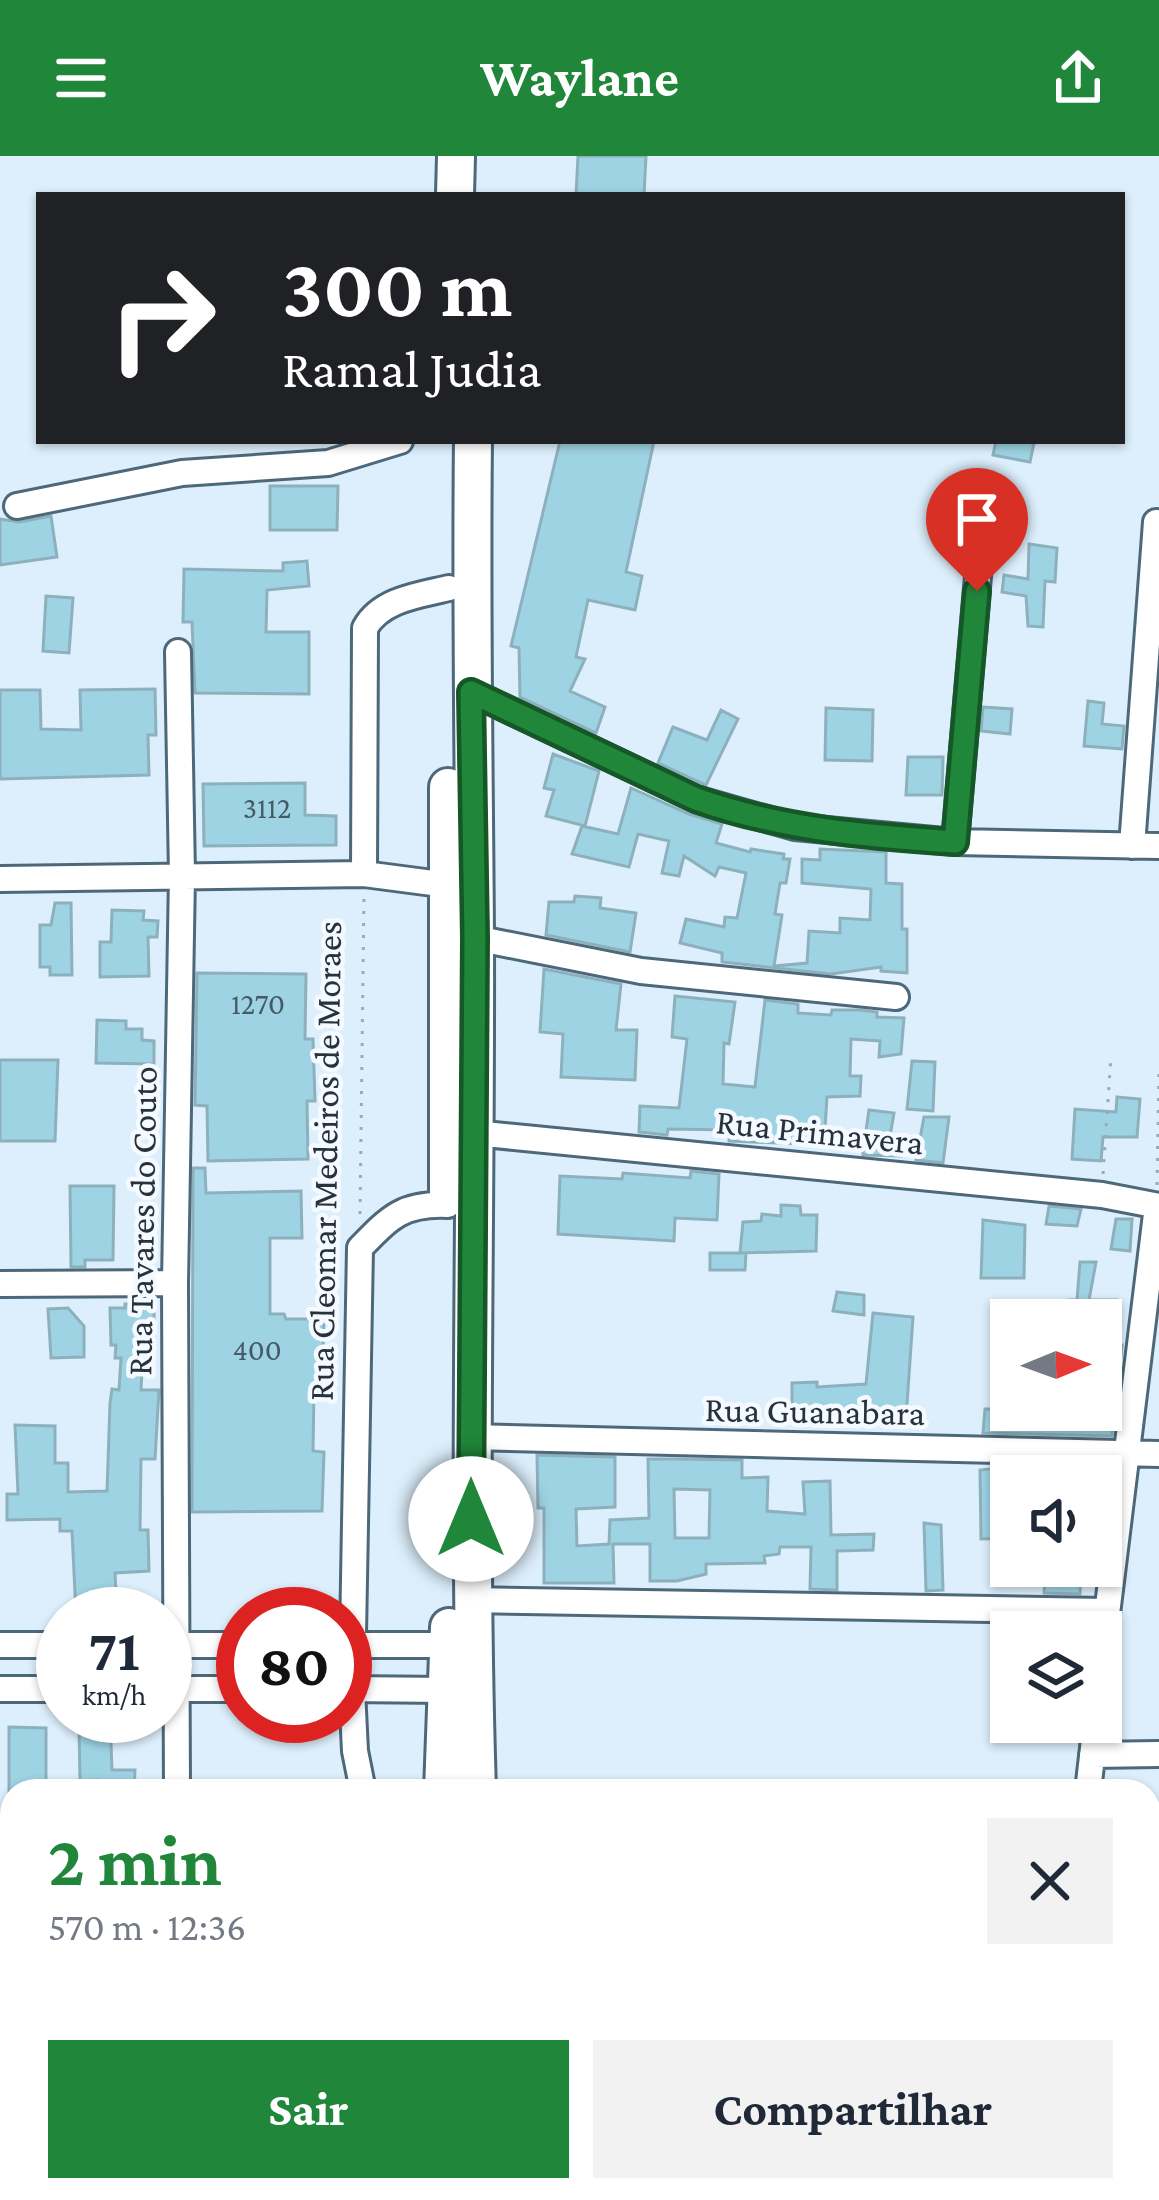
<!DOCTYPE html>
<html lang="pt">
<head>
<meta charset="utf-8">
<style>
  body { margin:0; font-family:"Crimson Pro",serif; background:#f2f2f3; color:#1f2937; height:100vh; display:flex; flex-direction:column; font-size:45px; white-space:nowrap }
  * { box-sizing:border-box; margin:0 }
  p { font-size:39px; color:#747a83 }
  .icon { flex:none; width:66px; height:66px; fill:none; stroke:currentColor; stroke-width:2; stroke-linecap:round; stroke-linejoin:round }
  .map { position:relative; flex:1; overflow:hidden }
  .sheet { position:absolute; left:0px; top:1623px; width:1161px; height:423px; display:flex; flex-direction:column; background:#fff; border-radius:36px 36px 0 0; box-shadow:0 3px 9px #0004 }
  .sheet>* { flex:none }
  .banner { position:absolute; left:36px; top:36px; width:1089px; height:252px; border-radius:0px; box-shadow:0 3px 9px #0004; background:#202124; color:#fff; overflow:hidden }
  .needle { width:78px; rotate:89deg }
  .controls { position:absolute; left:990px; top:1143px; display:grid; gap:24px }
  .controls a { display:grid; place-items:center; width:132px; height:132px; border-radius:0px; background:#fff; box-shadow:0 3px 9px #0004; font-size:60px }
  .speed { position:absolute; left:36px; top:1431px; display:flex; gap:24px; font-size:60px; font-weight:700; text-align:center }
  .speed>* { display:grid; place-content:center; width:156px; height:156px; border-radius:50%; background:#fff; box-shadow:0 3px 9px #0004; line-height:1 }
  .speed small { font-size:30px; font-weight:400 }
  .speed .limit { border:18px solid #d22; background:#fff; color:#111 }
  .pin { position:absolute; display:grid; place-items:center; width:102px; height:102px; color:#fff; margin:-123px -51px; border-radius:50% 50% 50% 0; rotate:-45deg; box-shadow:0 0 12px #0007 }
  .pin .icon { rotate:45deg }
  .me { position:absolute; width:132px; margin:-66px; rotate:0deg; stroke-linejoin:round; filter:drop-shadow(0 0 9px #0008) }
  .turn { display:flex; align-items:center; gap:42px; height:252px; padding:0 48px; font-size:54px }
  .turn .icon { width:156px; height:156px; stroke-width:2.5 }
  .turn b { display:block; font-size:84px; line-height:102px }
  .round { display:grid; place-items:center; flex:none; width:126px; height:126px; border-radius:0px; background:#f2f2f3 }
  .summary { display:flex; align-items:center; justify-content:space-between; height:204px; padding:0 48px }
  h1 { font-size:72px; font-weight:700; line-height:90px; color:#20863a }
  .cta { display:flex; gap:24px; margin-top:auto; padding:24px 48px }
  .cta a { flex:1; height:138px; border-radius:0px; background:#20863a; color:#fff; font-size:48px; font-weight:700; line-height:138px; text-align:center }
  .cta a+a { background:#f2f2f3; color:#1f2937 }
  header { display:flex; justify-content:space-between; align-items:center; height:156px; padding:0 48px; background:#20863a; color:#fff; font-size:54px; font-weight:700 }
  .map>svg:first-child { display:block }
  .building { fill:#9ed3e4; stroke:#8db1bc; stroke-width:3; fill-rule:evenodd }
  .lines { fill:none; stroke-linecap:round; stroke-linejoin:round }
  .minor-casing { stroke:#4d687a; stroke-width:30 }
  .highway-casing { stroke:#4d687a; stroke-width:42 }
  .path { stroke:#9aaab5; stroke-width:3; stroke-dasharray:3 9; stroke-linecap:butt }
  .minor { stroke:#fff; stroke-width:24 }
  .highway { stroke:#fff; stroke-width:36 }
  .route-casing { stroke:#155726; stroke-width:30 }
  .route { stroke:#20863a; stroke-width:21 }
  .labels { text-anchor:middle; stroke-width:9; stroke-linejoin:round; paint-order:stroke }
  .number-label { font-size:30px; fill:#455a64 }
  .street-label { font-size:36px; fill:#27323a; stroke:#f4faff }
</style>
</head>
<body>
<header><svg class="icon" aria-label="menu" viewBox="0 0 24 24"><path d="M4 6h16M4 12h16M4 18h16"/></svg>Waylane<svg class="icon" aria-label="share" viewBox="0 0 24 24"><path d="M12 15V3M7 8l5-5 5 5M5 13v7h14v-7"/></svg></header>
<div class="map">
<svg width="1159" height="2044" viewBox="0 0 1159 2044">
  <rect width="100%" height="100%" fill="#ddeffc"/>
  <!-- building -->
  <path class="building" d="M578 0H646L644 39H576Z
    M560 285H654L626 416 642 420 635 454 588 444 576 501 585 503 570 535 605 551 596 577 520 541 519 492 511 490Z
    M996 285 1034 287 1030 306 993 299Z
    M270 330H338L337 374H270Z
    M51 360 57 401 0 409V363L19 366Z
    M1029 388 1057 392 1055 426 1045 425 1043 471 1028 470 1026 440 1002 436 1004 419 1028 423Z
    M307 405 309 430 267 434 266 476H309V538L195 537 192 466H183L184 413 283 415V407Z
    M46 440 73 442 69 497 43 495Z
    M155 533 156 579H148L149 619 0 623V534H40L41 573 81 574 80 534Z
    M1088 545 1104 547 1102 568 1124 570 1122 593 1084 590Z
    M983 551 1012 553 1010 578 981 575Z
    M826 552 873 554 872 605 825 604Z
    M721 554 738 563 706 629 658 607 673 571 707 584Z
    M553 598 599 615 585 670 546 660 554 634 544 632Z
    M908 601H943L942 639H906Z
    M305 627V659L336 660V689L204 690 203 628Z
    M631 632 689 658 722 668 716 687 750 696 751 693 784 698 783 703H790L786 727H780L775 758 782 759 774 810 807 807 809 775 840 777V762L870 764 871 733 802 727V703L820 704V693L886 696V727L902 728V773H907V817L881 815V811L831 818 722 806V797L680 787 686 763 724 771 725 761 737 762 746 717 719 711 715 720 684 700 679 720 662 717 669 685 638 678 629 711 572 698 582 670 618 678Z
    M575 740 601 742 600 752 636 757 630 796 546 779 549 746H574Z
    M55 747H71L72 819H50V811H40V769H51Z
    M112 754 144 755 143 764 158 765 157 781H148L149 820 100 821V786H111Z
    M544 813 621 828 616 874H637L635 924 561 921 563 878 540 876Z
    M197 817 306 818 305 883H313L315 945H307L308 1003 208 1005 207 950 195 949Z
    M675 840 735 846 729 888 724 887 723 928 755 931 765 844 798 848V857L831 859 832 854H859L877 856V861L904 862 901 898 879 901 880 885 851 883 850 920H861L860 940 827 941 825 972 865 981 869 954 894 957 889 986 904 989 902 1000 863 999V995L826 989 729 985 730 974 668 973 667 979 639 976 640 950 679 952 687 883 672 881Z
    M97 864 126 865V873H142V884L154 885V908L96 907Z
    M0 904H58L55 985H0Z
    M912 905 935 906 933 955 907 953Z
    M1117 941 1140 943 1137 981H1103L1101 1005 1072 1003 1075 953 1116 956Z
    M924 961H949L943 1007 916 1004Z
    M193 1012H205L206 1037 301 1035 302 1082H270V1158H284L286 1163H324L322 1233H314L313 1295 324 1296 322 1355 192 1356Z
    M691 1015 719 1018 717 1064 675 1062 674 1085 558 1078 560 1020 622 1023 623 1017 690 1022Z
    M70 1030H114L113 1104H85V1111H71Z
    M781 1049 800 1050 801 1059H817L816 1095 740 1097 743 1066 761 1065 762 1058 781 1060Z
    M1049 1050 1081 1053 1077 1070 1046 1068Z
    M1116 1063H1132L1130 1095 1111 1093Z
    M983 1064 1025 1069 1024 1122H981Z
    M710 1097H746L745 1114H710Z
    M1080 1106H1096L1089 1144H1117L1116 1189H1122L1117 1238 1101 1237V1164H1069V1144H1077Z
    M837 1136 864 1139V1159L833 1155Z
    M125 1148H154V1191H143L141 1234H159L155 1303H141L140 1374H148L149 1415 115 1417 117 1458H76L72 1375H60V1363L7 1364V1338H18L15 1269 55 1270V1307H68V1336L107 1335 110 1247 112 1233 119 1234 121 1202H115L116 1189H111L110 1152H125Z
    M68 1152 84 1170V1201L51 1202 48 1153Z
    M873 1157 913 1161 906 1263 862 1261 863 1252 817 1253V1265H792V1227L817 1226V1231L866 1228Z
    M985 1253 1113 1254 1112 1280 983 1277Z
    M537 1299 615 1301V1351L576 1353 577 1390 609 1388 610 1364 649 1362 648 1303H674L742 1304V1322L768 1321 767 1355 805 1358 803 1326 830 1325 831 1379 874 1378 873 1394 837 1395V1434L810 1433 811 1391H780L779 1398 764 1400 765 1407 706 1408V1418L677 1425H650V1388H613L614 1427H544V1352H538ZM674 1333 710 1334 709 1382H675Z
    M1009 1311 1010 1382 981 1383 980 1314Z
    M924 1367 941 1369 943 1434 926 1435Z
    M1046 1410H1081L1080 1438 1044 1437Z
    M89 1560H110L112 1614H135L134 1635H97V1624L80 1625 79 1571H89Z
    M9 1571 46 1572V1635H9Z"/>
  <g class="lines">
    <defs>
      <path id="minor" d="M17 350 182 317 328 307 400 285
        M471 536 696 643 795 671 955 686 1159 690
        M955 686 984 351
        M1132 690 1156 366
        M364 718 365 472C381 443 420 439 449 432
        M0 723 364 718 448 729
        M475 782 641 815 896 841
        M474 977 1102 1039 1159 1050
        M0 1128 175 1127
        M470 1281 1159 1298
        M471 1444 1106 1455
        M0 1489H63
        M165 1489H243
        M345 1489H449
        M1101 1507 1157 1050
        M0 1533H63
        M165 1533H243
        M345 1533 448 1534
        M1092 1599 1159 1598
        M177 1635 175 1127 182 719 178 496
        M363 1635 355 1595 352 1534 360 1092C390 1061 403 1047 448 1049
        M1088 1635 1096 1566
        M1149 1862 1159 1861
        M0 1974H12
        M381 2034 387 2044
        M1084 2034 1085 2044
        M178 2044V2034"/>
      <path id="highway" d="M455 39 456 0
        M473 285C471 451 474 617 475 783 476 1067 468 1351 477 1635
        M448 631V1037
        M443 1635 449 1471
        M442 2034V2044
        M475 2044 476 2034"/>
    </defs>
    <!-- minor casing -->
    <use href="#minor" class="minor-casing"/>
    <!-- highway casing -->
    <use href="#highway" class="highway-casing"/>
    <!-- path -->
    <path class="path" d="M1103 1018 1111 900
      M1157 1029 1159 911
      M360 1058 364 738"/>
    <!-- minor -->
    <use href="#minor" class="minor"/>
    <!-- highway -->
    <use href="#highway" class="highway"/>
  </g>
  <g class="lines">
    <defs>
      <path id="route" d="M471 1363 475 782 471 536 696 643C781 673 865 680 955 686L977 435"/>
    </defs>
    <!-- route casing -->
    <use href="#route" class="route-casing"/>
    <!-- route -->
    <use href="#route" class="route"/>
  </g>
  <g class="labels">
    <!-- number labels -->
    <g class="number-label">
      <text x="267" y="662">3112</text>
      <text x="258" y="858">1270</text>
      <text x="257" y="1204">400</text>
    </g>
    <!-- street labels -->
    <g class="street-label">
      <text transform="translate(820 975) rotate(6)" y="13">Rua Primavera</text>
      <text transform="translate(324 1005) rotate(-89)" y="13">Rua Cleomar Medeiros de Moraes</text>
      <text transform="translate(141 1065) rotate(-89)" y="13">Rua Tavares do Couto</text>
      <text transform="translate(815 1254) rotate(1)" y="13">Rua Guanabara</text>
    </g>
  </g>
</svg>
<div class="controls">
<a><svg class="needle" viewBox="-14 -14 28 28"><path d="M0-13l5 13h-10z" fill="#e53935"/><path d="M0 13l5-13h-10z" fill="#747a83"/></svg></a>
<a><svg class="icon" aria-label="sound" viewBox="0 0 24 24"><path d="M4 9h4l5-4v14l-5-4H4zM17 9q2 3 0 6"/></svg></a>
<a><svg class="icon" aria-label="layers" viewBox="0 0 24 24"><path d="M12 4l9 5-9 5-9-5zM3 14l9 5 9-5"/></svg></a>
</div>
<div class="speed"><div>71<small>km/h</small></div><div class="limit">80</div></div>
<div class="pin" style="left:977px;top:435px;background:#d93025"><svg class="icon" aria-label="arrive" viewBox="0 0 24 24"><path d="M6 21V4h12l-3 4 3 4H6"/></svg></div>
<svg class="me" style="left:471px;top:1363px" viewBox="-20 -20 40 40"><circle r="19" fill="#fff"/><path d="M0-13L10 11 0 6-10 11z" fill="#20863a"/></svg>
<div class="banner">
<div class="turn"><svg class="icon" aria-label="right" viewBox="0 0 24 24"><path d="M7 20v-9h11M14 6l5 5-5 5"/></svg><div><b>300 m</b>Ramal Judia</div></div>
</div>
<section class="sheet">
<div class="summary"><div><h1>2 min</h1><p>570 m · 12:36</p></div><a class="round"><svg class="icon" aria-label="close" viewBox="0 0 24 24"><path d="M6 6l12 12M18 6L6 18"/></svg></a></div>
<div class="cta"><a>Sair</a><a>Compartilhar</a></div>
</section>
</div>
</body>
</html>
